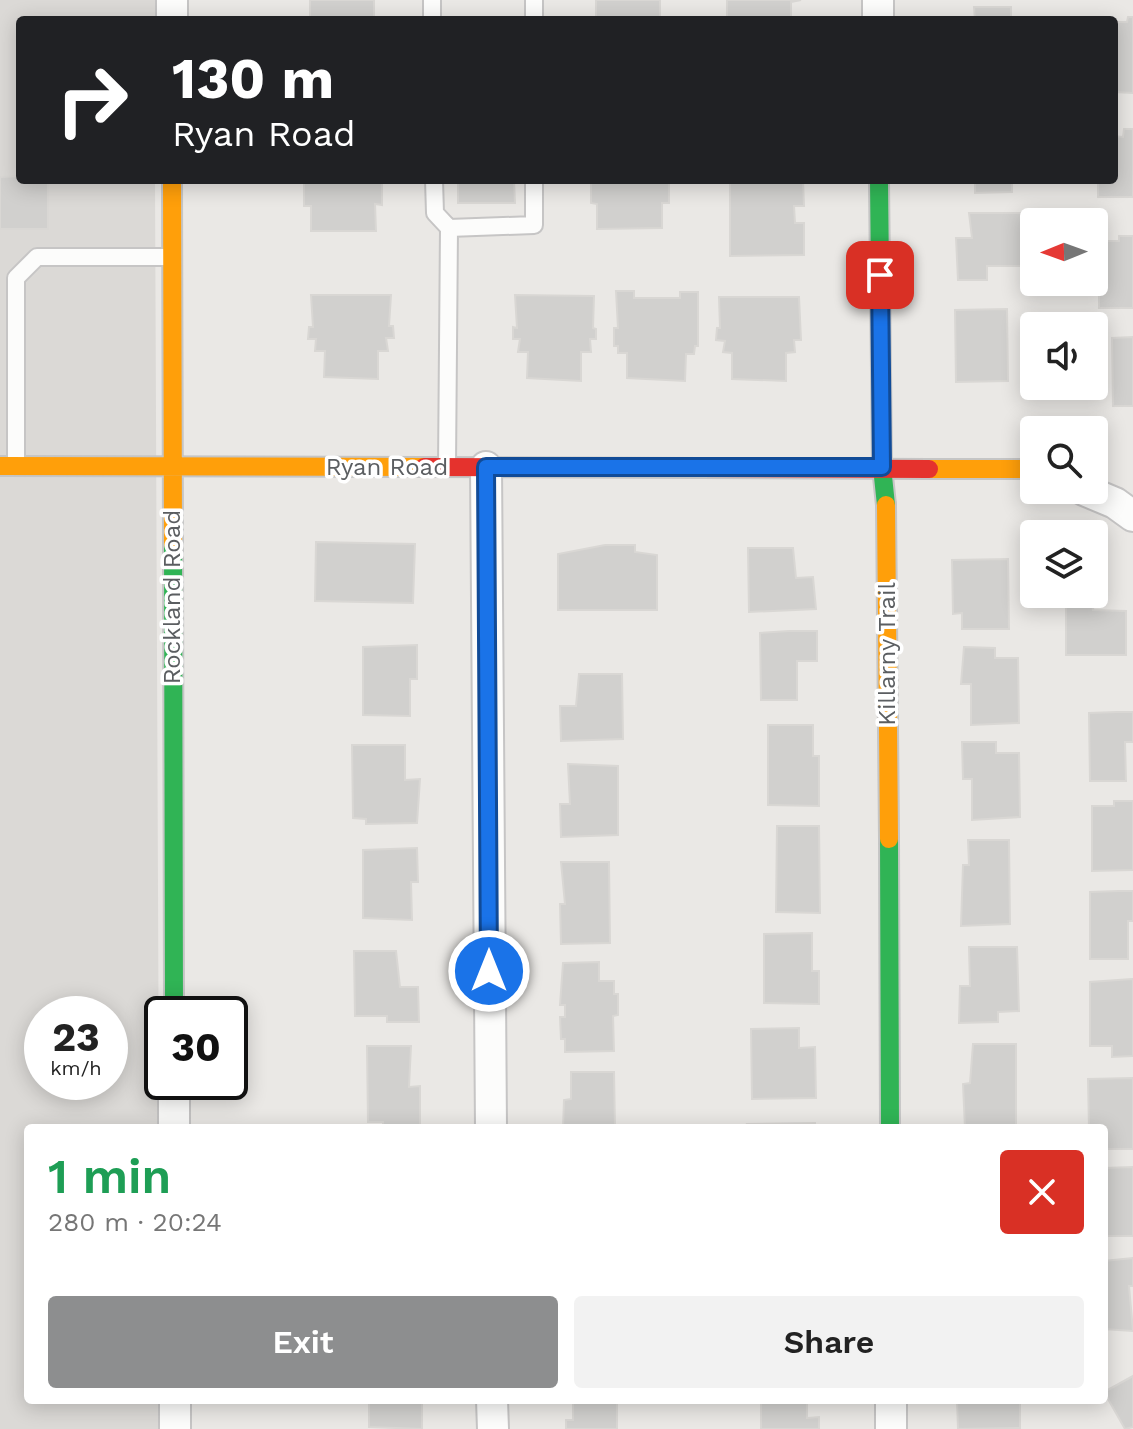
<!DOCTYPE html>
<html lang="en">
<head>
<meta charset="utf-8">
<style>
  body { margin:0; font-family:"Work Sans",sans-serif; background:#f2f2f2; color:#222; height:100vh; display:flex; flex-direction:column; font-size:30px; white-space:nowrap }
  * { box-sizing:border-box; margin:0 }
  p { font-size:26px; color:#767676 }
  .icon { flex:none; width:44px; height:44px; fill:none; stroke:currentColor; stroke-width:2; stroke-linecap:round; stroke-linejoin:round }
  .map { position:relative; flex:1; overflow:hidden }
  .side { position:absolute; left:24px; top:1124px; width:1084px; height:280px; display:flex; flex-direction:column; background:#fff; border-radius:8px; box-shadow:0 4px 20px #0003 }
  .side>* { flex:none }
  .hud { position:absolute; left:16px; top:16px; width:1102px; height:168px; border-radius:8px; box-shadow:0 4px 20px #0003; background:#202124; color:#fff; overflow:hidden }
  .needle { width:52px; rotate:269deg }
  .tools { position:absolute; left:1020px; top:208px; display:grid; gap:16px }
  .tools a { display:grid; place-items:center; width:88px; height:88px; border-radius:8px; background:#fff; box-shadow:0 4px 20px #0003; font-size:40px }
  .speed { position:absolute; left:24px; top:996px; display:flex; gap:16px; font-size:40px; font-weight:700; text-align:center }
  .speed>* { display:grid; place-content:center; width:104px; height:104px; border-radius:50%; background:#fff; box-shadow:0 4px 20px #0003; line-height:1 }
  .speed small { font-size:20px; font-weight:400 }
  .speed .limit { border:4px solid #111; border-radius:12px; background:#fff; color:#111 }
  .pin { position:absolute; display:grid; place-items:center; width:68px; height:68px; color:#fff; margin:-34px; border-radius:16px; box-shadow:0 4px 12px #0006 }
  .me { position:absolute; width:88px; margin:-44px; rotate:0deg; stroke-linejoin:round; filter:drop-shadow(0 0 6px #0008) }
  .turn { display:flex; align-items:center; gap:28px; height:168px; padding:0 24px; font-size:36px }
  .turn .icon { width:104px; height:104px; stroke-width:2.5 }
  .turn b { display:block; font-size:56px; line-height:68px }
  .round { display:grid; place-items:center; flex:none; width:84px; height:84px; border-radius:8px; background:#f2f2f2 }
  .summary { display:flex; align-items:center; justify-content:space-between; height:136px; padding:0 24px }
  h1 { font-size:48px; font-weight:600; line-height:60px; color:#1e9e55 }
  .primary-button { display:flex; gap:16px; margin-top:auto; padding:16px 24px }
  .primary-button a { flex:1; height:92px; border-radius:8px; background:#8d8e8f; color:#fff; font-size:32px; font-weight:600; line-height:92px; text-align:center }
  .primary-button a+a { background:#f2f2f2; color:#222 }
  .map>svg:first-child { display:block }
  .industrial { fill:#dbd9d6; fill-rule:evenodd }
  .building { fill:#d1d0ce; stroke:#d9d7d4; stroke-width:2 }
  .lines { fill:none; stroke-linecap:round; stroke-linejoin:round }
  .lane-casing { stroke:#c6c5c5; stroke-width:20 }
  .street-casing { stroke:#c6c5c5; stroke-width:34 }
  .fast-casing { stroke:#c5c5c5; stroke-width:22 }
  .slow-casing { stroke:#c5c5c5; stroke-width:22 }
  .jam-casing { stroke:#c5c5c5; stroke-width:22 }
  .lane { stroke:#fcfcfb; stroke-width:16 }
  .street { stroke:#fcfcfb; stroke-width:30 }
  .fast { stroke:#30b455; stroke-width:18 }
  .slow { stroke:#ff9f0a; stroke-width:18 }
  .jam { stroke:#e5322d; stroke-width:18 }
  .route-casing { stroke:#114b97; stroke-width:20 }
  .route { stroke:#1a73e8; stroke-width:14 }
  .labels { text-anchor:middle; stroke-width:7; stroke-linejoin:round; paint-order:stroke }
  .street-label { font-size:24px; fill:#5b5e61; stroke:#fff }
</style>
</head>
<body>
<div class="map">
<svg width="1133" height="1429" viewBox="0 0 1133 1429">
  <rect width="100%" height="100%" fill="#eae8e5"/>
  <!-- industrial -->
  <path class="industrial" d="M0 0H155V20H20V180H155L159 1128H28V1400H160V1429H0ZM42 1014H110V1082H42Z"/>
  <!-- building -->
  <path class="building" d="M310 0H374V20H310Z
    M596 0H660V19L596 20Z
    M727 0H801L791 2V20H727Z
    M974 7H1011V20H975Z
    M1128 17H1133V93L1114 92V22H1127Z
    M1124 129H1133V197H1098V180H1114V136L1123 137Z
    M20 176V180H48V229H0V177Z
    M304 180H382V205L375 204 376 231H311V206H304Z
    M458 180H514L515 203H458Z
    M591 180H669V203H662V228L597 229V204L591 203Z
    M730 180H803L804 206H794L795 223H804V255L730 256Z
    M975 180H1012V192L975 193Z
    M969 213H1022L1023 266H987V280H958L956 238H972Z
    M1119 236H1133V308H1099V241H1119Z
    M616 291H634V298H680V292H698V346H695L694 354H686L685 381 627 378V353H618V346H614V328H618Z
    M311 295H391L389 326H393L394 338H386L388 351H378V379L324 377 325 351H315L316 339H308L309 327H313Z
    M515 295 594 296 593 328 596 329V339H590L591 352H581V381L527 378 528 352H518L520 339H513V327L517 328Z
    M719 297H799L801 340H794L795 352 786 353V381L732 379V353L723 352 725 341 716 340 717 328H720Z
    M1007 309 1008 381 956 382 955 310Z
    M1133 337V406H1113L1112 338Z
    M316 542 415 544 413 603 315 601Z
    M605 545H635V552L657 555V610H558V554Z
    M748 548H793L796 578 813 577 816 609 749 612Z
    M1008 559 1009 629H962V613L953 614 952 560Z
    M1095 584 1093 610 1126 611V655H1066V594H1094Z
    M789 631H817V661H797V700H761L760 633Z
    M417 645V679H410V716L363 715V647Z
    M964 647 995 648V658H1018L1019 723 971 725V684H961Z
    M579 674H622L623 739 561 741 560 706H576Z
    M1117 712H1133V742H1125L1126 781H1090L1089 713Z
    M768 725H813V756H819V806L768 805Z
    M962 742H996V753H1019L1020 817 972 820V779H963Z
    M352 745H405V780L420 779 417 823 366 824V819L353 818Z
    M568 764 618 766V835L561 837 560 804H570Z
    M1114 801H1133V870L1092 871V806H1114Z
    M777 826H819L820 913 776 912Z
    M968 840H1009L1010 924 961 926 963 865H969Z
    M417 848 418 882H411L412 920 363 918V850Z
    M561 862H609L610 943 561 944 560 904H565Z
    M1119 891H1133V921H1128V959H1090V892Z
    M812 933V971H819V1004L764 1003V934Z
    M969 947H1017L1019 1011 998 1012V1022L959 1023 960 986H970Z
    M354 951H396L400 987H418L419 1022H387V1016H355Z
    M599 962V981H614V994H618V1015L613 1016 614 1051 565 1052V1039H561L560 1017H565V1005H560L563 963Z
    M1132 979H1133V1056L1112 1057V1046H1090V982Z
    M799 1028V1048L815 1047 816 1098 752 1099 751 1029Z
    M973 1044H1016V1127L965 1128 963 1084 970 1083Z
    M367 1046H411L409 1087 420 1086V1128H383V1122H368Z
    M571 1072H614L615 1128H563L564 1100 571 1099Z
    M1133 1078V1149H1104V1128H1089L1088 1079Z
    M815 1123V1128H748L747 1124Z
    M1133 1167V1236H1104V1168Z
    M1133 1258V1286H1129L1133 1331 1104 1329V1261Z
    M1133 1376V1427L1125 1429 1104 1392Z
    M369 1400H422V1429L369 1427Z
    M573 1400H617V1429H566V1420H573Z
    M957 1400H1027V1402H1020V1428L958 1429Z
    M761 1403H807V1418L819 1417V1429H761Z"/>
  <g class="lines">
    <defs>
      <path id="lane" d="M432 0V20
        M534 20V0
        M434 180 435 213 449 228 447 466
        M449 228 534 225V180
        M16 464V278L37 257H169"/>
      <path id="street" d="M878 0V20
        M172 20V0
        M486 467 491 1128
        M1084 490 1115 503 1133 516
        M174 1082V1128
        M175 1400V1429
        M492 1400 493 1429
        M891 1400V1429"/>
      <path id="fast" d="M879 180 882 467 886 505
        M173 544 174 1014
        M889 839 890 1128"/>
      <path id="slow" d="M172 180 173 544
        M0 466 424 467
        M929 469H1034
        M886 505 889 839"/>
      <path id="jam" d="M424 467 929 469"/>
    </defs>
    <!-- lane casing -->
    <use href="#lane" class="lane-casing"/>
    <!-- street casing -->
    <use href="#street" class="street-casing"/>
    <!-- fast casing -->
    <use href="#fast" class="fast-casing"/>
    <!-- slow casing -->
    <use href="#slow" class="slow-casing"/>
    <!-- jam casing -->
    <use href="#jam" class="jam-casing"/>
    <!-- lane -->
    <use href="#lane" class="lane"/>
    <!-- street -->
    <use href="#street" class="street"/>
    <!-- fast -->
    <use href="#fast" class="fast"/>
    <!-- slow -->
    <use href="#slow" class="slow"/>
    <!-- jam -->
    <use href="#jam" class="jam"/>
  </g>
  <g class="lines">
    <defs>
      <path id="route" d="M489 971 486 467H882L880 275"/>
    </defs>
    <!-- route casing -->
    <use href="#route" class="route-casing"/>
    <!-- route -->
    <use href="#route" class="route"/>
  </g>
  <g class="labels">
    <!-- street labels -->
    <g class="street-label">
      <text x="387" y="475">Ryan Road</text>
      <text transform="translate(172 597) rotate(-90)" y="8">Rockland Road</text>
      <text transform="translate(887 654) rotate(-90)" y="8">Killarny Trail</text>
    </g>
  </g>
</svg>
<div class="tools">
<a><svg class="needle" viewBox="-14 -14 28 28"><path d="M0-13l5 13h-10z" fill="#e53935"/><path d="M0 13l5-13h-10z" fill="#767676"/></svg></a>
<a><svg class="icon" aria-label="sound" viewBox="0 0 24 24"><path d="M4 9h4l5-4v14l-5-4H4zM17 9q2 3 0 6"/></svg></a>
<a><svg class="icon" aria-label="search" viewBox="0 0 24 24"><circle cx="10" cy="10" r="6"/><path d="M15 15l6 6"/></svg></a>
<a><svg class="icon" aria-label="layers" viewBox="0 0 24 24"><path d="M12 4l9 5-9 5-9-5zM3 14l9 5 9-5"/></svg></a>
</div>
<div class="speed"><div>23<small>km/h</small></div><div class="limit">30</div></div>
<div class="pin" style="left:880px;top:275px;background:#d93025"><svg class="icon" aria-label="arrive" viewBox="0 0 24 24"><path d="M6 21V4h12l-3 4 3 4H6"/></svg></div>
<svg class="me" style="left:489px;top:971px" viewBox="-20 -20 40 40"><circle r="17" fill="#1a73e8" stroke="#fff" stroke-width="3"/><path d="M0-11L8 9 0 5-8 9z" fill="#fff"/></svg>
<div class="hud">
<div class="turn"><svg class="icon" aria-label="right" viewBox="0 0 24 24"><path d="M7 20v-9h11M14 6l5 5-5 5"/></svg><div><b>130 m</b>Ryan Road</div></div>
</div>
<section class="side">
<div class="summary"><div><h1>1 min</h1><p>280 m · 20:24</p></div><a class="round" style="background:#d93025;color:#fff"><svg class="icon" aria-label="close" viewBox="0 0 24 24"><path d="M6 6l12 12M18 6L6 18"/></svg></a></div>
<div class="primary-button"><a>Exit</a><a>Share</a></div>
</section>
</div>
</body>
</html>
